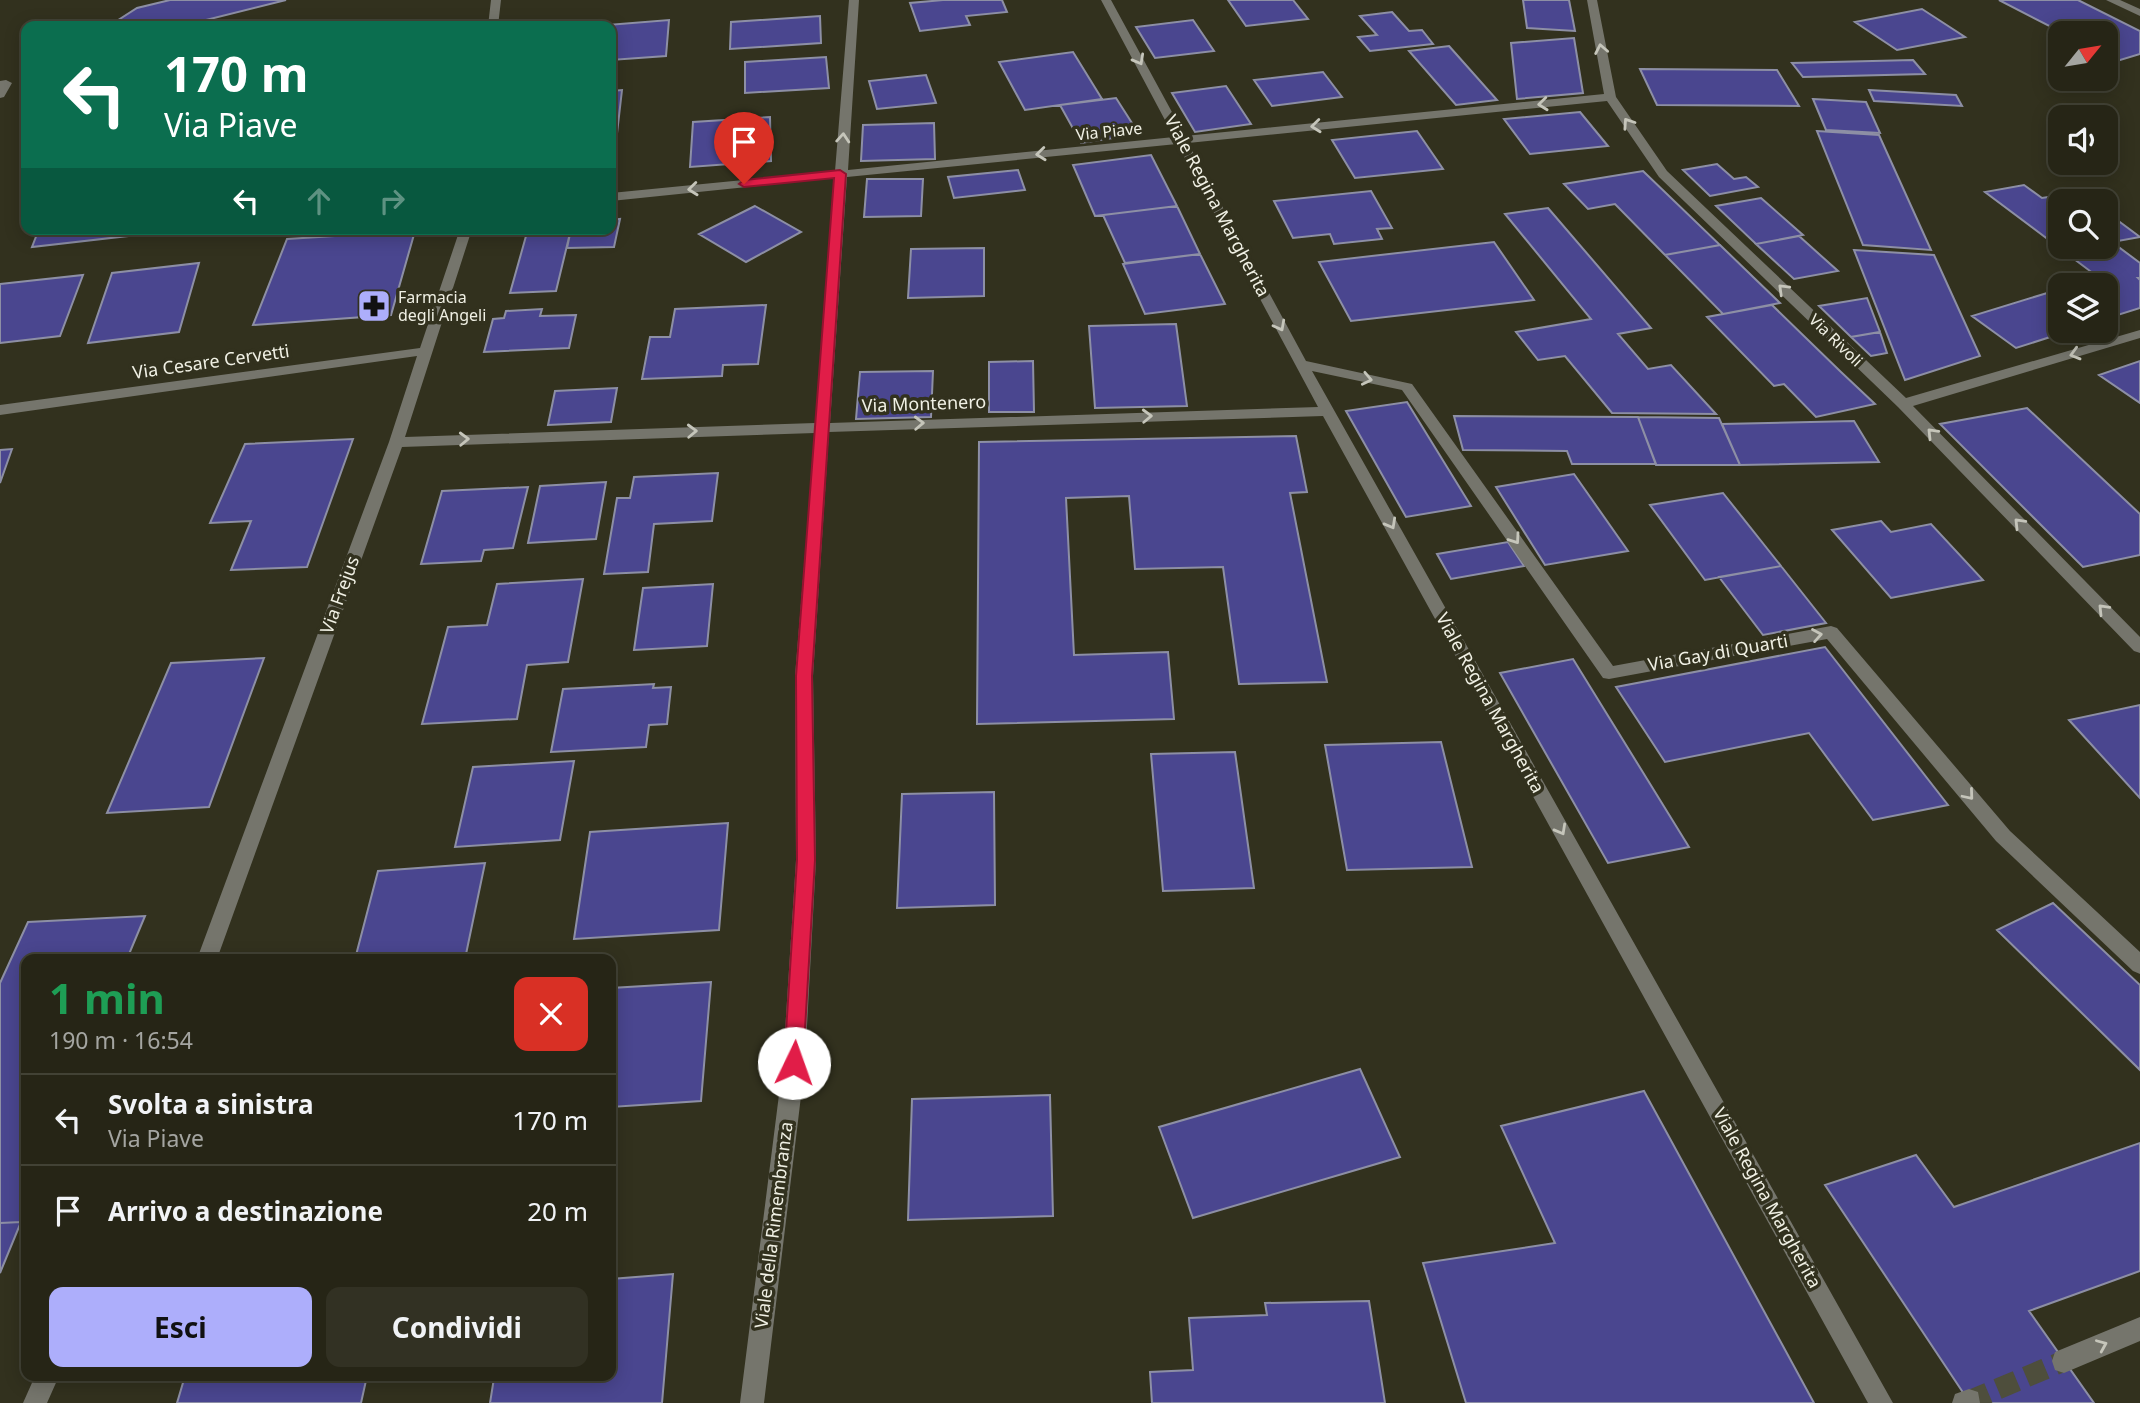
<!DOCTYPE html>
<html lang="it">
<head>
<meta charset="utf-8">
<style>
  body { margin:0; font-family:"Noto Sans",sans-serif; background:#323123; color:#f1f3f6; height:100vh; display:flex; flex-direction:column; font-size:26px; white-space:nowrap }
  * { box-sizing:border-box; margin:0 }
  p { font-size:23px; color:#a4a5a1 }
  .icon { flex:none; width:38px; height:38px; fill:none; stroke:currentColor; stroke-width:2; stroke-linecap:round; stroke-linejoin:round }
  .map { position:relative; flex:1; overflow:hidden }
  .side { position:absolute; left:21px; top:954px; width:595px; height:427px; display:flex; flex-direction:column; background:#262516; border-radius:14px; box-shadow:0 4px 18px #0003,0 0 0 2px #424235 }
  .side>* { flex:none }
  .hud { position:absolute; left:21px; top:21px; width:595px; height:214px; border-radius:14px; box-shadow:0 4px 18px #0003,0 0 0 2px #424235; background:#0b6e4f; color:#fff; overflow:hidden }
  .needle { width:46px; rotate:60deg }
  .controls { position:absolute; left:2048px; top:21px; display:grid; gap:14px }
  .controls a { display:grid; place-items:center; width:70px; height:70px; border-radius:14px; background:#262516; box-shadow:0 4px 18px #0003,0 0 0 2px #424235; font-size:35px }
  .pin { position:absolute; display:grid; place-items:center; width:60px; height:60px; color:#fff; margin:-72px -30px; border-radius:50% 50% 50% 0; rotate:-45deg; box-shadow:0 0 7px #0007 }
  .pin .icon { rotate:45deg }
  .me { position:absolute; width:77px; margin:-38px; rotate:3deg; stroke-linejoin:round; filter:drop-shadow(0 0 5px #0008) }
  .turn { display:flex; align-items:center; gap:24px; height:147px; padding:0 28px; font-size:32px }
  .turn .icon { width:91px; height:91px; stroke-width:2.5 }
  .turn b { display:block; font-size:49px; line-height:60px }
  .lanes { display:flex; align-items:center; height:66px; padding:0 28px; background:#0003; justify-content:center; gap:35px; direction:ltr }
  .lanes .off { opacity:.35 }
  .round { display:grid; place-items:center; flex:none; width:74px; height:74px; border-radius:14px; background:#323123 }
  .head { display:flex; align-items:center; justify-content:space-between; height:119px; padding:0 28px }
  h1 { font-size:42px; font-weight:700; line-height:52px; color:#1e9e55 }
  .cta { display:flex; gap:14px; margin-top:auto; padding:14px 28px }
  .cta a { flex:1; height:80px; border-radius:14px; background:#adaefb; color:#111; font-size:28px; font-weight:700; line-height:80px; text-align:center }
  .cta a+a { background:#323123; color:#f1f3f6 }
  ul { padding:0; list-style:none }
  li { display:flex; align-items:center; gap:21px; height:91px; padding:0 28px; border-top:2px solid #424235 }
  li div { flex:1 }
  li b { display:block; font-size:26px }
  li em { font-style:normal }
  .map>svg:first-child { display:block }
  .building { fill:#4a468f; stroke:#8d8fa5; stroke-width:2 }
  .lines { fill:none; stroke-linecap:round; stroke-linejoin:round }
  .minor-tunnel { stroke:#4e4e3c; stroke-width:21; stroke-dasharray:21 10; stroke-linecap:butt }
  .minor { fill:#75756c; fill-rule:evenodd }
  .oneway { stroke:#c5c5ba }
  .route { fill:#e11d48; stroke:#92132f; stroke-width:2 }
  .labels { text-anchor:middle; stroke-width:7; stroke-linejoin:round; paint-order:stroke }
  .far-street-label { font-size:16px; fill:#f0f0e4; stroke:#32311e }
  .far-poi-label { font-size:16px; fill:#f0f0e4; stroke:#32311e; text-anchor:start }
  .street-label { font-size:18px; fill:#f0f0e4; stroke:#32311e }
</style>
</head>
<body>
<div class="map">
<svg width="2140" height="1403" viewBox="0 0 2140 1403">
  <rect width="100%" height="100%" fill="#32311e"/>
  <!-- building -->
  <path class="building" d="M170 0H286L182 26H109L137 8Z
    M943 0H1002L1007 12 966 16 970 25 920 31 910 3Z
    M1228 0H1293L1308 19 1246 26Z
    M1523 0H1569L1575 31 1527 28Z
    M1999 0H2078L2140 31V54L2117 61 2105 55V33H2063Z
    M1922 9 1965 37 1897 50 1855 22Z
    M1392 12 1409 31 1422 30 1433 44 1370 51 1358 37 1377 35 1360 16Z
    M820 16 821 43 730 49 731 22Z
    M669 20 666 56 611 60V26H595Z
    M1193 20 1214 51 1155 58 1136 27Z
    M1574 38 1583 93 1517 99 1511 43Z
    M1449 46 1497 100 1456 105 1409 51Z
    M1073 52 1102 99 1025 110 999 62Z
    M826 57 829 88 745 93V62Z
    M1913 60 1925 74 1803 77 1792 63Z
    M1640 69 1777 70 1799 106 1657 105Z
    M1323 72 1342 97 1272 106 1254 80Z
    M926 75 936 103 877 109 869 81Z
    M1226 86 1251 124 1195 132 1172 93Z
    M622 90 612 177H611V91Z
    M1869 90 1956 95 1962 106 1874 101Z
    M1116 98 1139 134 1081 143 1060 105Z
    M1813 99 1866 102 1880 133 1826 130Z
    M1580 112 1608 146 1530 154 1504 119Z
    M770 117 771 161 690 167 693 122Z
    M934 123 935 159 861 161 863 125Z
    M1417 131 1443 169 1355 178 1332 140Z
    M1817 131 1879 135 1931 250 1863 245Z
    M1151 155 1177 206 1095 216 1073 165Z
    M1717 164 1734 179 1746 177 1758 187 1710 196 1683 170Z
    M1018 170 1025 190 954 198 948 177Z
    M1643 171 1720 245 1665 255 1615 204 1588 209 1564 184Z
    M867 179H923L921 216 864 217Z
    M2024 185 2042 198 2080 192 2092 201H2060V247H2105V211L2140 237 2112 242 2140 263V278H2138L2140 280V308L2105 319V285H2072L2098 277 1985 192Z
    M1371 191 1392 228 1377 229 1382 239 1334 244 1330 234 1293 238 1274 201Z
    M1761 198 1803 235 1756 244 1716 206Z
    M755 206 801 232 746 262 699 234Z
    M1177 206 1200 254 1125 263 1103 215Z
    M1548 208 1651 328 1618 334 1648 369 1671 365 1716 414 1612 413 1565 356 1538 360 1516 332 1591 319 1505 214Z
    M620 219 614 247 567 248 571 229H611V220Z
    M39 229H131L128 236 32 247Z
    M330 229H430L328 236Z
    M528 229H571L556 291 510 293Z
    M415 231 391 315 253 325 287 239Z
    M1799 236 1838 271 1794 279 1756 244Z
    M1494 242 1534 300 1351 321 1319 262Z
    M1720 245 1780 303 1723 314 1665 255Z
    M984 248V296L908 298 911 249Z
    M1854 250 1934 255 1980 356 1905 380Z
    M1200 254 1225 304 1145 314 1123 264Z
    M199 263 179 332 88 343 112 273Z
    M83 275 60 336 0 343V284Z
    M2060 289V331H2069L2016 348 1972 316Z
    M1867 298 1880 332 1851 337 1819 306Z
    M766 305 758 364 723 365 722 376 642 379 650 337H670L675 309Z
    M1772 305 1841 372 1875 404 1816 417 1784 384 1774 386 1707 317Z
    M542 309 540 316 576 315 569 348 484 352 493 319 504 318 506 311Z
    M1176 324 1187 406 1095 408 1089 326Z
    M1880 332 1887 353 1871 356 1851 337Z
    M1033 361 1034 412H989V362Z
    M2140 361V403L2099 375Z
    M933 371 931 417 856 419 860 372Z
    M617 388 611 422 548 425 555 391Z
    M1407 402 1471 506 1406 517 1346 411Z
    M2027 408 2140 514V555L2083 567 1940 424Z
    M1454 416 1638 417 1656 464H1572L1567 451 1463 450Z
    M1638 417 1719 418 1740 465H1656Z
    M1854 421 1879 462 1740 465 1722 424Z
    M1296 436 1307 492 1290 493 1327 682 1239 684 1223 567 1135 569 1129 496 1066 498 1074 655 1168 652 1174 719 977 724 979 442Z
    M353 439 307 567 231 570 251 521 210 523 245 444Z
    M12 449 0 483V450Z
    M718 473 712 521 654 524 648 572 604 574 617 498H630L634 477Z
    M1574 474 1628 551 1545 565 1496 487Z
    M606 482 596 539 528 543 540 486Z
    M528 487 513 548 484 550 481 561 421 564 442 491Z
    M1723 493 1781 566 1705 580 1650 505Z
    M1881 521 1891 532 1931 524 1983 580 1891 598 1832 530Z
    M1508 542 1524 566 1451 579 1437 554Z
    M1781 566 1826 623 1763 635 1719 577Z
    M583 579 568 662 527 665 517 719 422 724 448 627 487 625 497 584Z
    M713 584 707 646 634 650 643 588Z
    M1825 647 1948 805 1873 820 1809 733 1665 762 1616 687Z
    M264 658 209 807 107 813 171 663Z
    M1573 659 1689 847 1608 863 1500 673Z
    M654 684 653 688 671 687 667 724 649 725 646 747 551 752 563 689Z
    M2140 705V798L2069 720Z
    M1441 742 1472 867 1347 870 1325 745Z
    M1235 752 1254 888 1163 891 1151 754Z
    M574 761 560 840 455 847 473 767Z
    M994 792 995 905 897 908 902 794Z
    M728 823 719 930 574 939 590 832Z
    M485 863 465 959H355L378 871Z
    M2053 903 2140 985V1070L1997 930Z
    M145 916 127 959H26V1208L21 1222 0 1223V983L28 922Z
    M711 982 701 1101 611 1107V988Z
    M1360 1069 1400 1157 1193 1218 1159 1127Z
    M1644 1091 1814 1403H1466L1423 1263 1555 1243 1501 1126Z
    M1050 1095 1053 1216 908 1220 912 1099Z
    M2140 1143V1271L2029 1311 2094 1403H1970L1825 1185 1916 1155 1954 1207Z
    M21 1222 0 1273V1223Z
    M673 1274 662 1403H490L494 1378 462 1381 463 1376H611V1279Z
    M1369 1301 1385 1403H1152L1150 1372 1193 1370 1189 1318 1267 1315 1265 1303Z
    M185 1376H367L361 1403H177Z"/>
  <g class="lines">
    <!-- minor-tunnel -->
    <path class="minor-tunnel" d="M1969 1401 2064 1361"/>
    <!-- minor -->
    <path class="minor" d="M491 0H501L498 26H488Z
      M849 0H859L848 170 1174 137 1101 0H1111L1185 136 1604 94 1587 0H1597L1616 97 1667 171 1906 398 2140 330V338L1913 406 2140 637V653L2134 651 1898 407 1659 177 1607 101 1188 143 1306 361 1412 384 1613 666 1831 626 1837 628 2010 831 2140 952V974L2133 971 1996 841 1827 639 1609 679 1603 678 1402 390 1312 371 1893 1403H1868L1323 416 829 432 813 676 816 860 805 1063 764 1403H740L783 1063 796 860 795 676 815 433 402 447 217 959H197L389 442 417 356 0 415V405L420 348 460 229H472L405 437 815 423 835 178 611 201V193L835 171ZM1177 144 1318 407 830 423 847 177Z
      M2106 0H2120L2140 9V16Z
      M6 80 12 83 4 97 0 98V81Z
      M2140 1317V1341L2064 1373 2055 1370 2052 1361 2055 1352Z
      M35 1376H59L47 1403H23Z
      M1969 1389 1978 1392 1980 1403H1952L1955 1394Z"/>
  </g>
  <!-- one-way arrows -->
  <defs><path id="oneway-chevron" d="M-2-3.5L2.5 0L-2 3.5" fill="none" stroke-width="1.6" stroke-linecap="round" stroke-linejoin="round" transform="scale(1.75)"/></defs>
  <g class="oneway">
    <use href="#oneway-chevron" transform="translate(1601 49) rotate(-101)"/>
    <use href="#oneway-chevron" transform="translate(1139 60) rotate(61)"/>
    <use href="#oneway-chevron" transform="translate(1543 104) rotate(174)"/>
    <use href="#oneway-chevron" transform="translate(1628 123) rotate(-124)"/>
    <use href="#oneway-chevron" transform="translate(1316 126) rotate(174)"/>
    <use href="#oneway-chevron" transform="translate(843 138) rotate(-86)"/>
    <use href="#oneway-chevron" transform="translate(1041 154) rotate(174)"/>
    <use href="#oneway-chevron" transform="translate(693 189) rotate(174)"/>
    <use href="#oneway-chevron" transform="translate(1783 289) rotate(-136)"/>
    <use href="#oneway-chevron" transform="translate(1280 326) rotate(62)"/>
    <use href="#oneway-chevron" transform="translate(2075 354) rotate(164)"/>
    <use href="#oneway-chevron" transform="translate(1367 379) rotate(12)"/>
    <use href="#oneway-chevron" transform="translate(1147 416) rotate(-2)"/>
    <use href="#oneway-chevron" transform="translate(919 423) rotate(-2)"/>
    <use href="#oneway-chevron" transform="translate(692 431) rotate(-2)"/>
    <use href="#oneway-chevron" transform="translate(1932 433) rotate(-134)"/>
    <use href="#oneway-chevron" transform="translate(464 439) rotate(-2)"/>
    <use href="#oneway-chevron" transform="translate(2019 523) rotate(-134)"/>
    <use href="#oneway-chevron" transform="translate(1391 524) rotate(61)"/>
    <use href="#oneway-chevron" transform="translate(1515 539) rotate(55)"/>
    <use href="#oneway-chevron" transform="translate(2103 609) rotate(-134)"/>
    <use href="#oneway-chevron" transform="translate(1817 635) rotate(-10)"/>
    <use href="#oneway-chevron" transform="translate(1969 795) rotate(50)"/>
    <use href="#oneway-chevron" transform="translate(1561 830) rotate(61)"/>
    <use href="#oneway-chevron" transform="translate(2102 1345) rotate(-23)"/>
  </g>
  <!-- route -->
  <path class="route" d="M840 170 846 174 812 676 815 860 803 1063 801 1069 794 1072 787 1069 784 1063 797 860 796 676 834 178 744 187 739 184 744 180Z"/>
  <!-- icons -->
  <defs>
    <symbol id="pharmacy-square" viewBox="-11 -11 22 22"><rect x="-9" y="-9" width="18" height="18" rx="4" fill="#adaefb" stroke="#32311e"/><path d="M-2-6h4v4h4v4h-4v4h-4v-4h-4v-4h4Z" fill="#111"/></symbol>
  </defs>
  <g fill-rule="evenodd">
    <use href="#pharmacy-square" x="355" y="287" width="38" height="38"/>
  </g>
  <g class="labels">
    <!-- far-street labels -->
    <g class="far-street-label">
      <text transform="translate(1109 131) rotate(-6)" y="6">Via Piave</text>
      <text transform="translate(1836 340) rotate(44)" y="6">Via Rivoli</text>
    </g>
    <!-- far-poi labels -->
    <g class="far-poi-label">
      <text x="398" y="303">Farmacia<tspan x="398" dy="18">degli Angeli</tspan></text>
    </g>
    <!-- street labels -->
    <g class="street-label">
      <text transform="translate(1217 206) rotate(62)" y="6">Viale Regina Margherita</text>
      <text transform="translate(211 362) rotate(-8)" y="6">Via Cesare Cervetti</text>
      <text transform="translate(924 404) rotate(-2)" y="6">Via Montenero</text>
      <text transform="translate(340 595) rotate(-70)" y="6">Via Frejus</text>
      <text transform="translate(1718 653) rotate(-10)" y="6">Via Gay di Quarti</text>
      <text transform="translate(1490 703) rotate(61)" y="6">Viale Regina Margherita</text>
      <text transform="translate(1767 1198) rotate(61)" y="6">Viale Regina Margherita</text>
      <text transform="translate(774 1225) rotate(-83)" y="6">Viale della Rimembranza</text>
    </g>
  </g>
</svg>
<div class="controls">
<a><svg class="needle" viewBox="-14 -14 28 28"><path d="M0-13l5 13h-10z" fill="#e53935"/><path d="M0 13l5-13h-10z" fill="#a4a5a1"/></svg></a>
<a><svg class="icon" aria-label="sound" viewBox="0 0 24 24"><path d="M4 9h4l5-4v14l-5-4H4zM17 9q2 3 0 6"/></svg></a>
<a><svg class="icon" aria-label="search" viewBox="0 0 24 24"><circle cx="10" cy="10" r="6"/><path d="M15 15l6 6"/></svg></a>
<a><svg class="icon" aria-label="layers" viewBox="0 0 24 24"><path d="M12 4l9 5-9 5-9-5zM3 14l9 5 9-5"/></svg></a>
</div>
<div class="pin" style="left:744px;top:184px;background:#d93025"><svg class="icon" aria-label="arrive" viewBox="0 0 24 24"><path d="M6 21V4h12l-3 4 3 4H6"/></svg></div>
<svg class="me" style="left:794px;top:1063px" viewBox="-20 -20 40 40"><circle r="19" fill="#fff"/><path d="M0-13L10 11 0 6-10 11z" fill="#e11d48"/></svg>
<div class="hud">
<div class="turn"><svg class="icon" aria-label="left" viewBox="0 0 24 24"><path d="M17 20v-9H6M10 6l-5 5 5 5"/></svg><div><b>170 m</b>Via Piave</div></div>
<div class="lanes"><svg class="icon" aria-label="left" viewBox="0 0 24 24"><path d="M17 20v-9H6M10 6l-5 5 5 5"/></svg><svg class="icon off" aria-label="ahead" viewBox="0 0 24 24"><path d="M12 20V5M6 11l6-6 6 6"/></svg><svg class="icon off" aria-label="right" viewBox="0 0 24 24"><path d="M7 20v-9h11M14 6l5 5-5 5"/></svg></div>
</div>
<section class="side">
<div class="head"><div><h1>1 min</h1><p>190 m · 16:54</p></div><a class="round" style="background:#d93025;color:#fff"><svg class="icon" aria-label="close" viewBox="0 0 24 24"><path d="M6 6l12 12M18 6L6 18"/></svg></a></div>
<ul>
<li><svg class="icon" aria-label="left" viewBox="0 0 24 24"><path d="M17 20v-9H6M10 6l-5 5 5 5"/></svg><div><b>Svolta a sinistra</b><p>Via Piave</p></div><em>170 m</em></li>
<li><svg class="icon" aria-label="arrive" viewBox="0 0 24 24"><path d="M6 21V4h12l-3 4 3 4H6"/></svg><div><b>Arrivo a destinazione</b></div><em>20 m</em></li>
</ul>
<div class="cta"><a>Esci</a><a>Condividi</a></div>
</section>
</div>
</body>
</html>
